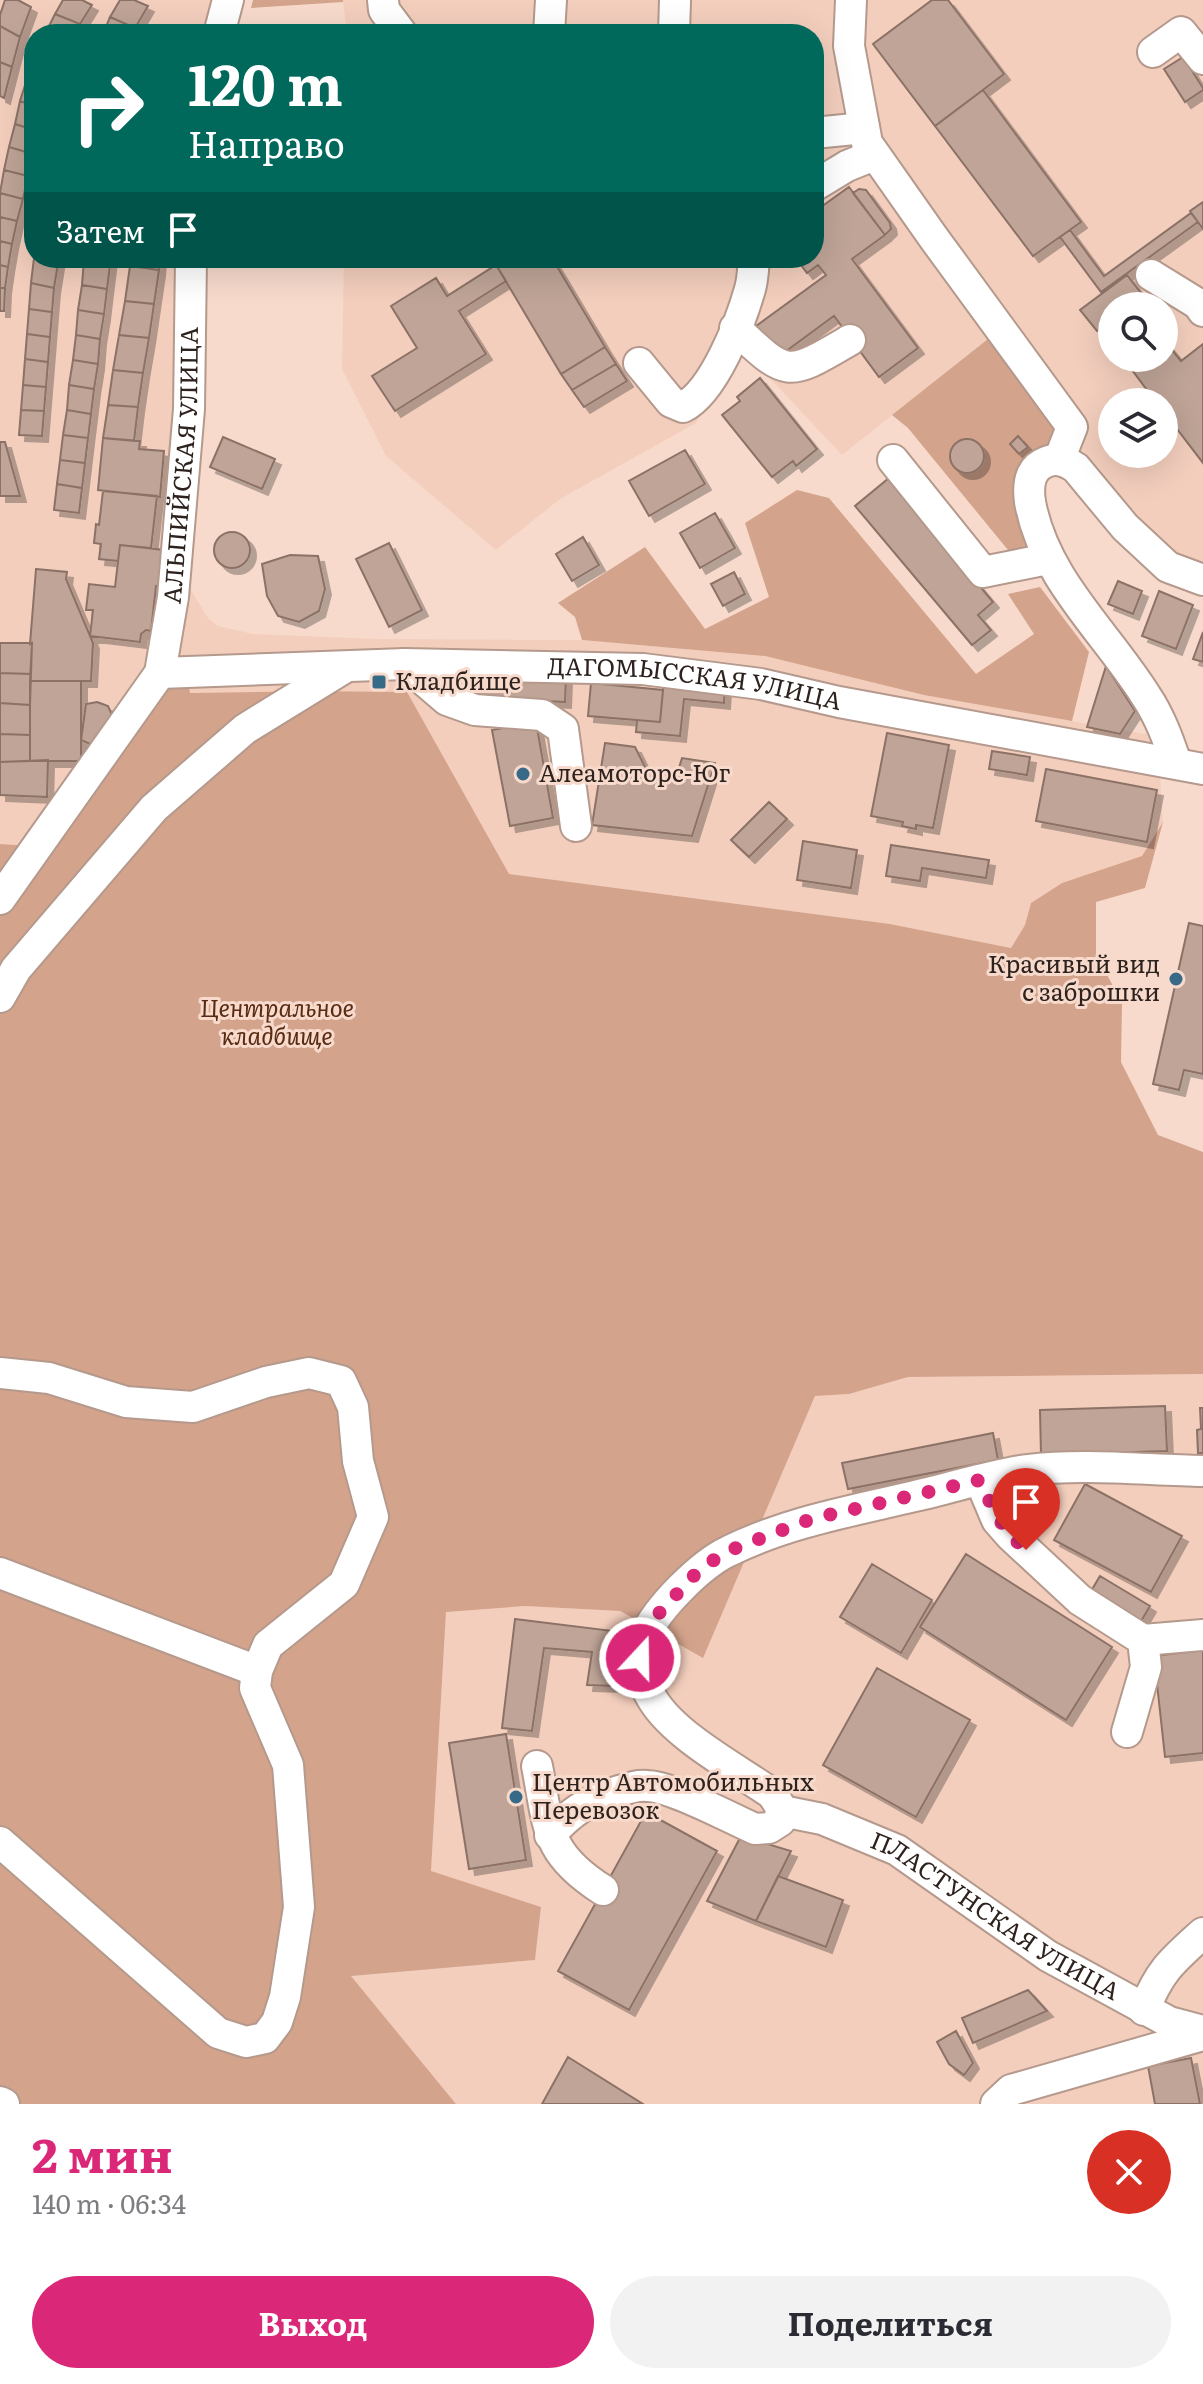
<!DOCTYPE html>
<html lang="ru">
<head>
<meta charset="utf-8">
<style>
  body { margin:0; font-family:Literata,serif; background:#f2f2f3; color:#2b2b33; height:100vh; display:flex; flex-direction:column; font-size:30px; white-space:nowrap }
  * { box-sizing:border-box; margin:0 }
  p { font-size:26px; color:#7c7c81 }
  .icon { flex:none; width:44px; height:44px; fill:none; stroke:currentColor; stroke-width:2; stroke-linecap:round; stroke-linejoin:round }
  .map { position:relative; height:2104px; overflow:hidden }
  .details { display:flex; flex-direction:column; background:#fff; flex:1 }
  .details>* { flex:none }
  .guide { position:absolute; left:24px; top:24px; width:800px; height:244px; border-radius:32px; box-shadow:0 8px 32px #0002; background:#00695c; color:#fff; overflow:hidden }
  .buttons { position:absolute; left:1098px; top:292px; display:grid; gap:16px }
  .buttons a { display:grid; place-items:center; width:80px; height:80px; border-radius:50%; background:#fff; box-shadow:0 8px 32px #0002; font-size:40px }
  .pin { position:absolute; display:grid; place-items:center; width:68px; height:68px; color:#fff; margin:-82px -34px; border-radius:50% 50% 50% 0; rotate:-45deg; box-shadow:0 0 8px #0007 }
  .pin .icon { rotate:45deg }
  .me { position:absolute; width:88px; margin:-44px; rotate:21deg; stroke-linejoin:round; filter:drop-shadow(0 0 6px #0008) }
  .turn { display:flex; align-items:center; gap:28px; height:168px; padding:0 32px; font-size:36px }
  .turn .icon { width:104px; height:104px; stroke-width:2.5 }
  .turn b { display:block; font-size:56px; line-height:68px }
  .then { display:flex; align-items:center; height:76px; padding:0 32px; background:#0003; gap:16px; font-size:30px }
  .round { display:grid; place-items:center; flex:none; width:84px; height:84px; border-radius:42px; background:#f2f2f3 }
  .summary { display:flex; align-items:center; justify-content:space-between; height:136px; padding:0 32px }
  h1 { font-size:48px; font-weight:700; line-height:60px; color:#db2777 }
  .primary-button { display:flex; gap:16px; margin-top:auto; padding:16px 32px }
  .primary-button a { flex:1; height:92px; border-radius:48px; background:#db2777; color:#fff; font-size:32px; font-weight:700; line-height:92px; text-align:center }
  .primary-button a+a { background:#f2f2f3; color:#2b2b33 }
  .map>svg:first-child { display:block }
  .built { fill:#f3cebd; fill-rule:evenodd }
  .green { fill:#d4a38c }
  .building { fill:#bfa497; stroke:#8c7266; stroke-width:2; filter:url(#shadow) }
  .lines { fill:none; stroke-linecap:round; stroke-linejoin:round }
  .minor-casing { stroke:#b4998c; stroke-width:34 }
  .minor { stroke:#fff; stroke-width:30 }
  .route { stroke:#db2777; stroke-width:14; stroke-dasharray:0 25.2 }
  .poi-dot { fill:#366a87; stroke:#f7dacc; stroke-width:3 }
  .labels { text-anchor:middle; stroke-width:6; stroke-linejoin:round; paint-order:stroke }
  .street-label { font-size:24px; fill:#2d221d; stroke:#f7dacc }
  .poi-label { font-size:24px; fill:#2d221d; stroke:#f7dacc; text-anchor:start }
  .park-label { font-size:24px; font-style:italic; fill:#592b13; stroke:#f7dacc }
</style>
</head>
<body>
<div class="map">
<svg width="1203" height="2104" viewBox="0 0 1203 2104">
  <defs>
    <filter id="shadow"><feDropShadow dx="6" dy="6" stdDeviation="0" flood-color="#0004"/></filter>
  </defs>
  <rect width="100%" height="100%" fill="#f7dacc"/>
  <!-- built -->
  <path class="built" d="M0 0H231L221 34H34V258H194L180 572 208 618 218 626 253 634 376 639 582 640 765 656 924 695 1145 734 1164 725 1159 762 1163 822 1142 856 1062 883 1031 903 1025 925 1011 948 890 924 508 874 407 692 308 691 190 693 185 662 32 846 0 844Z
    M343 0H1203V566L1179 562 1052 443 988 339 842 455 767 375 737 351 696 423 560 499 496 550 386 456 342 369 344 258H814V34H347ZM1112 306H1164V358H1112ZM1112 402H1164V454H1112Z
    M1203 1374V2104H456L350 1975 535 1960 541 1907 431 1872 446 1612 525 1606 620 1611 702 1657 815 1396 849 1394 908 1377Z"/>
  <!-- green -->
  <path class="green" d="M253 0H343V2L251 8Z
    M988 339 1057 431 1031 545 1017 561 908 428 892 415Z
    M797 490 829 498 976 674 1034 634 1008 594 1040 587 1089 652 1072 721 924 695 765 656 582 640 575 617 558 603 645 547 705 629 769 597 745 523Z
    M185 661 190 693 308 691 407 692 509 874 890 924 1011 948 1025 925 1031 903 1062 883 1142 856 1163 822 1145 888 1096 902V954L1122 1003 1121 1062 1158 1135 1203 1152V1374L908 1377 849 1394 815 1396 703 1658 620 1611 525 1606 446 1612 431 1871 541 1907 535 1960 351 1976 456 2104H0V844L32 846Z"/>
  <!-- building -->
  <path class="building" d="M5 0H18L31 7 20 37 0 26V15Z
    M63 0H82L92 5 80 24 55 14Z
    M120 0H134L148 6 135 28 110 17Z
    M932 0H948L1004 74 935 126 873 44Z
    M55 14 80 24 75 34H45Z
    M110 17 135 28 133 34H103Z
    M0 26 20 37 12 67 0 62Z
    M1183 57 1203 88V90L1185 102 1164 69Z
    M0 62 12 67 4 98 0 96Z
    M27 79 34 81V106L20 101Z
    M983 90 1081 222 1033 256 935 126Z
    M20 101 34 106V130L15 124Z
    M15 124 34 130 33 154 9 147Z
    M9 147 33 154 28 176 4 170Z
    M4 170 28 176 23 199 0 193Z
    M849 187 885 235 852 259 918 348 879 377 834 316 774 360 752 329 826 275 818 265 807 273 798 261 802 258H814V212Z
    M859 189 866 190 890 223 891 229 885 235 853 193Z
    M0 193 23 199 17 221 0 217Z
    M1203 202V229L1190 211Z
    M1191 213 1198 222 1101 292 1060 237 1070 230 1104 276Z
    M0 217 17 221 12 244 0 241Z
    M0 241 12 244 8 267 0 265Z
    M34 258 58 263 54 288 31 283Z
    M85 258H111L110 265 84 260Z
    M131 258H160L159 270 130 266Z
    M492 258H552L605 347 561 374Z
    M84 260 110 265 107 289 82 285Z
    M0 265 8 267 5 288H0Z
    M496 265 506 281 459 311 486 354 395 411 372 376 417 348 391 306 436 278 447 296Z
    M130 266 159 270 154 304 125 301Z
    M1127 275 1151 306H1112V344L1100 329 1097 331 1080 310Z
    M31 283 54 288 52 312 29 309Z
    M82 285 107 289 104 314 78 310Z
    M0 288H5L4 311H0Z
    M125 301 154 304 149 338 119 335Z
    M29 309 52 312 50 337 27 334Z
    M78 310 104 314 100 339 76 335Z
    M27 334 50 337 48 362 25 359Z
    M76 335 100 339 98 364 73 360Z
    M119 335 149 338 143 373 113 370Z
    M1164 340 1181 361 1203 344V463L1164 412V402H1156L1123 358H1164Z
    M605 347 616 364 572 390 561 374Z
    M25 359 48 362 46 387 23 385Z
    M73 360 98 364 94 389 69 385Z
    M616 364 627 381 584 407 572 390Z
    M113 370 143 373 138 407 108 405Z
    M760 378 817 449 796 466 793 461 772 477 722 415 740 401 737 397Z
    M23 385 46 387 44 411 21 410Z
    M69 385 94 389 91 414 67 410Z
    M108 405 138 407 134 441 103 438Z
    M21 410 44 411 42 436 19 435Z
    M67 410 91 414 88 438 63 435Z
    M63 435 88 438 85 463 60 460Z
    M1018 436 1028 447 1019 454 1010 444Z
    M223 437 275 459 262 489 210 467Z
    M103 438 140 441 139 449 164 451 160 497 98 490Z
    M950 456a17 17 0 1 1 34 0a17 17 0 1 1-34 0Z
    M0 442H5L20 496H0Z
    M685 450 705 484 649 516 629 481Z
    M60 460 85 463 82 488 57 484Z
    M889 478 993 602 978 615 991 630 972 645 855 506Z
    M57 484 82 488 79 513 54 510Z
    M103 491 157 496 151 548 120 545 118 561 99 559 101 544 94 543 96 524 99 525Z
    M715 513 735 548 700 568 680 533Z
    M214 550a18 18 0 1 1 36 0a18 18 0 1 1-36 0Z
    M583 537 599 565 572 581 556 554Z
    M389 543 422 610 389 627 356 559Z
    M120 545 164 550 160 587 156 586 151 631 146 630 141 634 140 642 90 636 93 610H86L89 584 115 587Z
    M290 555 318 556 325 589 319 611 299 622 278 616 267 596 262 564Z
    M36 569 67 572 66 579 93 643 91 681H30L32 643 30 644Z
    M734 572 745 594 723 606 711 584Z
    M1118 581 1142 591 1133 614 1108 604Z
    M1159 591 1193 605 1176 649 1142 636Z
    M1203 632V662L1193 659Z
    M0 643H32L31 674 0 673Z
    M1106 666 1135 711 1120 734 1087 727Z
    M460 672 566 677 565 702 459 697Z
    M0 673 31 674 30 705 0 703Z
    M664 680 725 686 724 703 684 699 680 736 636 732 637 720 660 722Z
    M30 681H81V761H30Z
    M591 683 663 690 660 722 588 716Z
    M97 702 108 706 113 717 100 741 90 744 81 740 86 704Z
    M0 703 30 705V735L0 734Z
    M536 722 553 818 510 826 492 730Z
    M887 733 949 745 933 828 916 825V829L902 826 903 822 871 816Z
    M0 734 30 735V761L0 762Z
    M605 743 635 747 646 769 677 774 682 758 715 763 692 836 592 825Z
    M992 751 1030 757 1027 775 989 769Z
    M48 760 47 797 0 795V762Z
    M1046 769 1157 790 1147 842 1036 821Z
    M769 802 787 819 749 857 731 840Z
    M803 841 857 850 851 888 797 880Z
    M891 845 989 860 986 878 922 868 920 881 886 876Z
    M1189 923 1203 926V1074L1184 1070 1179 1090 1153 1084Z
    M1165 1406 1167 1451 1041 1455 1040 1410Z
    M1200 1408H1203V1453H1198L1197 1430 1201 1429Z
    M993 1433 998 1460 848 1489 842 1463Z
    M1085 1484 1182 1536 1151 1592 1054 1540Z
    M966 1554 1112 1647 1066 1720 920 1627Z
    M872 1564 932 1600 901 1653 840 1617Z
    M1100 1576 1150 1606 1137 1628 1087 1598Z
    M515 1619 621 1632 616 1686 587 1685 592 1652 544 1648 532 1731 502 1728Z
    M1203 1650V1753L1165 1757 1154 1656Z
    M877 1668 970 1720 916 1817 823 1765Z
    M506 1734 526 1860 469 1869 449 1743Z
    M646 1812 717 1851 629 2010 558 1971Z
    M741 1836 791 1851 756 1921 707 1901Z
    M778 1876 843 1900 826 1947 756 1921Z
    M1028 1990 1047 2011 973 2043 962 2018Z
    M956 2031 973 2063 964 2075 949 2064 937 2042Z
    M568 2057 643 2104H542Z
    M1191 2058 1200 2104H1155L1148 2066Z"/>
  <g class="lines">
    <defs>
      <g id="minor">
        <path d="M383 0 384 10 402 34"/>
        <path d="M851 0 849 46 867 143 933 237 1072 427 1059 460"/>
        <path d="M219 34 228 0"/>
        <path d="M549 34 551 0"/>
        <path d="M674 34 675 0"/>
        <path d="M1153 52 1181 32 1203 59"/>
        <path d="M814 133 864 128"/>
        <path d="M814 186 847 166 874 155"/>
        <path d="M1151 275 1198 304 1203 311"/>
        <path d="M735 328C788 378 787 377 850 340"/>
        <path d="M639 363 671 402 683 407C714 392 741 321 750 289 753 279 753 268 754 258"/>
        <path d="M893 460 983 572 1048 559"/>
        <path d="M405 664 447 700 475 710 542 715 563 729 576 826"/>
        <path id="s1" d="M160 673 405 664 643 669 761 684 839 702 1203 769"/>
        <path d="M1176 763C1168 739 1160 717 1146 696 1106 632 1044 579 1030 502 1028 488 1028 472 1042 464 1054 457 1065 460 1076 468L1125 527 1168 567 1203 580"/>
        <path id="s2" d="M0 899 160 673 173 597 189 409 191 258"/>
        <path d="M0 997 16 969 154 808 245 729 344 668"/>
        <path d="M0 1373 49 1378 126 1402 193 1407 266 1382 309 1373 341 1381 353 1407 358 1461 373 1517 344 1584 268 1645 257 1671 255 1688 288 1765 299 1907 285 1997 277 2022 265 2038 246 2042 218 2033 0 1842"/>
        <path d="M980 1480 997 1520 1011 1536 1080 1600 1143 1640 1146 1667 1127 1732"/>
        <path d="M0 1573 257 1671"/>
        <path d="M1143 1640 1203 1635"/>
        <path d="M537 1766C549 1828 545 1853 603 1890"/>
        <path id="s3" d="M782 1811 822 1819 897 1850 1048 1956 1169 2022 1203 2031"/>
        <path d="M550 1835C572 1811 586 1802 616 1792 626 1789 636 1785 647 1786 671 1786 730 1818 755 1829L769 1828 780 1821C783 1809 779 1803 771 1793 735 1768 675 1736 653 1700 641 1681 636 1657 645 1636 657 1608 701 1564 729 1551 788 1522 852 1511 915 1496 952 1488 989 1475 1027 1470 1084 1463 1145 1470 1203 1471"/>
        <path d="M1144 2010C1160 1970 1172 1961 1203 1933"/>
        <path d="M0 2102 4 2104"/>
        <path d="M996 2104 1011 2090 1203 2035"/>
      </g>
    </defs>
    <!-- minor casing -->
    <use href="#minor" class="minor-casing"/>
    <!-- minor -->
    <use href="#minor" class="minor"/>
  </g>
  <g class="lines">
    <!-- route -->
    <path class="route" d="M640 1658 644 1636 660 1612 700 1569 728 1551 811 1519 980 1480C993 1510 1001 1528 1026 1550"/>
  </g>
  <!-- markers -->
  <g class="poi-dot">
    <rect x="371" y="674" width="16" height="16" rx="4"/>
    <circle cx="523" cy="774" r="8"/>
    <circle cx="1176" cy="979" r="8"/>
    <circle cx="516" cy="1797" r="8"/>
  </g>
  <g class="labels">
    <!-- street labels -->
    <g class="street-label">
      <text dy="8" stroke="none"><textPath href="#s2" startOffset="486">АЛЬПИЙСКАЯ УЛИЦА</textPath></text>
      <text dy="8" stroke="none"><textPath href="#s1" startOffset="536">ДАГОМЫССКАЯ УЛИЦА</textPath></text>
      <text dy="8" stroke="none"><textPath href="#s3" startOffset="240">ПЛАСТУНСКАЯ УЛИЦА</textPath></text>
    </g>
    <!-- poi labels -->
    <g class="poi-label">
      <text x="395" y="690">Кладбище</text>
      <text x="539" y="782">Алеамоторс-Юг</text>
      <text x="1160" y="973" text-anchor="end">Красивый вид<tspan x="1160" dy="28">с заброшки</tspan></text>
      <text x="532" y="1791">Центр Автомобильных<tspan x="532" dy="28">Перевозок</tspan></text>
    </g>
    <!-- park labels -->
    <g class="park-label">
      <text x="277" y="1017">Центральное<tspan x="277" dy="28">кладбище</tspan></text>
    </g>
  </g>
</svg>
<div class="buttons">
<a><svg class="icon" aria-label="search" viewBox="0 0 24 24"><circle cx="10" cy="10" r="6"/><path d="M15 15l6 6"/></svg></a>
<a><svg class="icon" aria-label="layers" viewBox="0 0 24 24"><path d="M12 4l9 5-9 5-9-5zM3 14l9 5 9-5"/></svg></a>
</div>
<div class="pin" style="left:1026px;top:1550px;background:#d93025"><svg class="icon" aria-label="arrive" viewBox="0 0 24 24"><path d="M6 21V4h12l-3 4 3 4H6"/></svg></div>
<svg class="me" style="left:640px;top:1658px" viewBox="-20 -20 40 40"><circle r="17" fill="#db2777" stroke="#fff" stroke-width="3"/><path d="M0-11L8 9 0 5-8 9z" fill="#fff"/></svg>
<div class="guide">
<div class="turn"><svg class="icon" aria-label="right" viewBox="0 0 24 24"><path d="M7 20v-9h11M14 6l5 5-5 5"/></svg><div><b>120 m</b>Направо</div></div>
<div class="then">Затем<svg class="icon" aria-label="arrive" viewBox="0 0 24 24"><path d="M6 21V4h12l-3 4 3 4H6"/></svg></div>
</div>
</div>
<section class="details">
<div class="summary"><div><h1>2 мин</h1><p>140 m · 06:34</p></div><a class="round" style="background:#d93025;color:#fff"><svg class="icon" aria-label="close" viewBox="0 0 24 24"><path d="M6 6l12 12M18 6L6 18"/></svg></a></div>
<div class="primary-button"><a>Выход</a><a>Поделиться</a></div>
</section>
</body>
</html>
